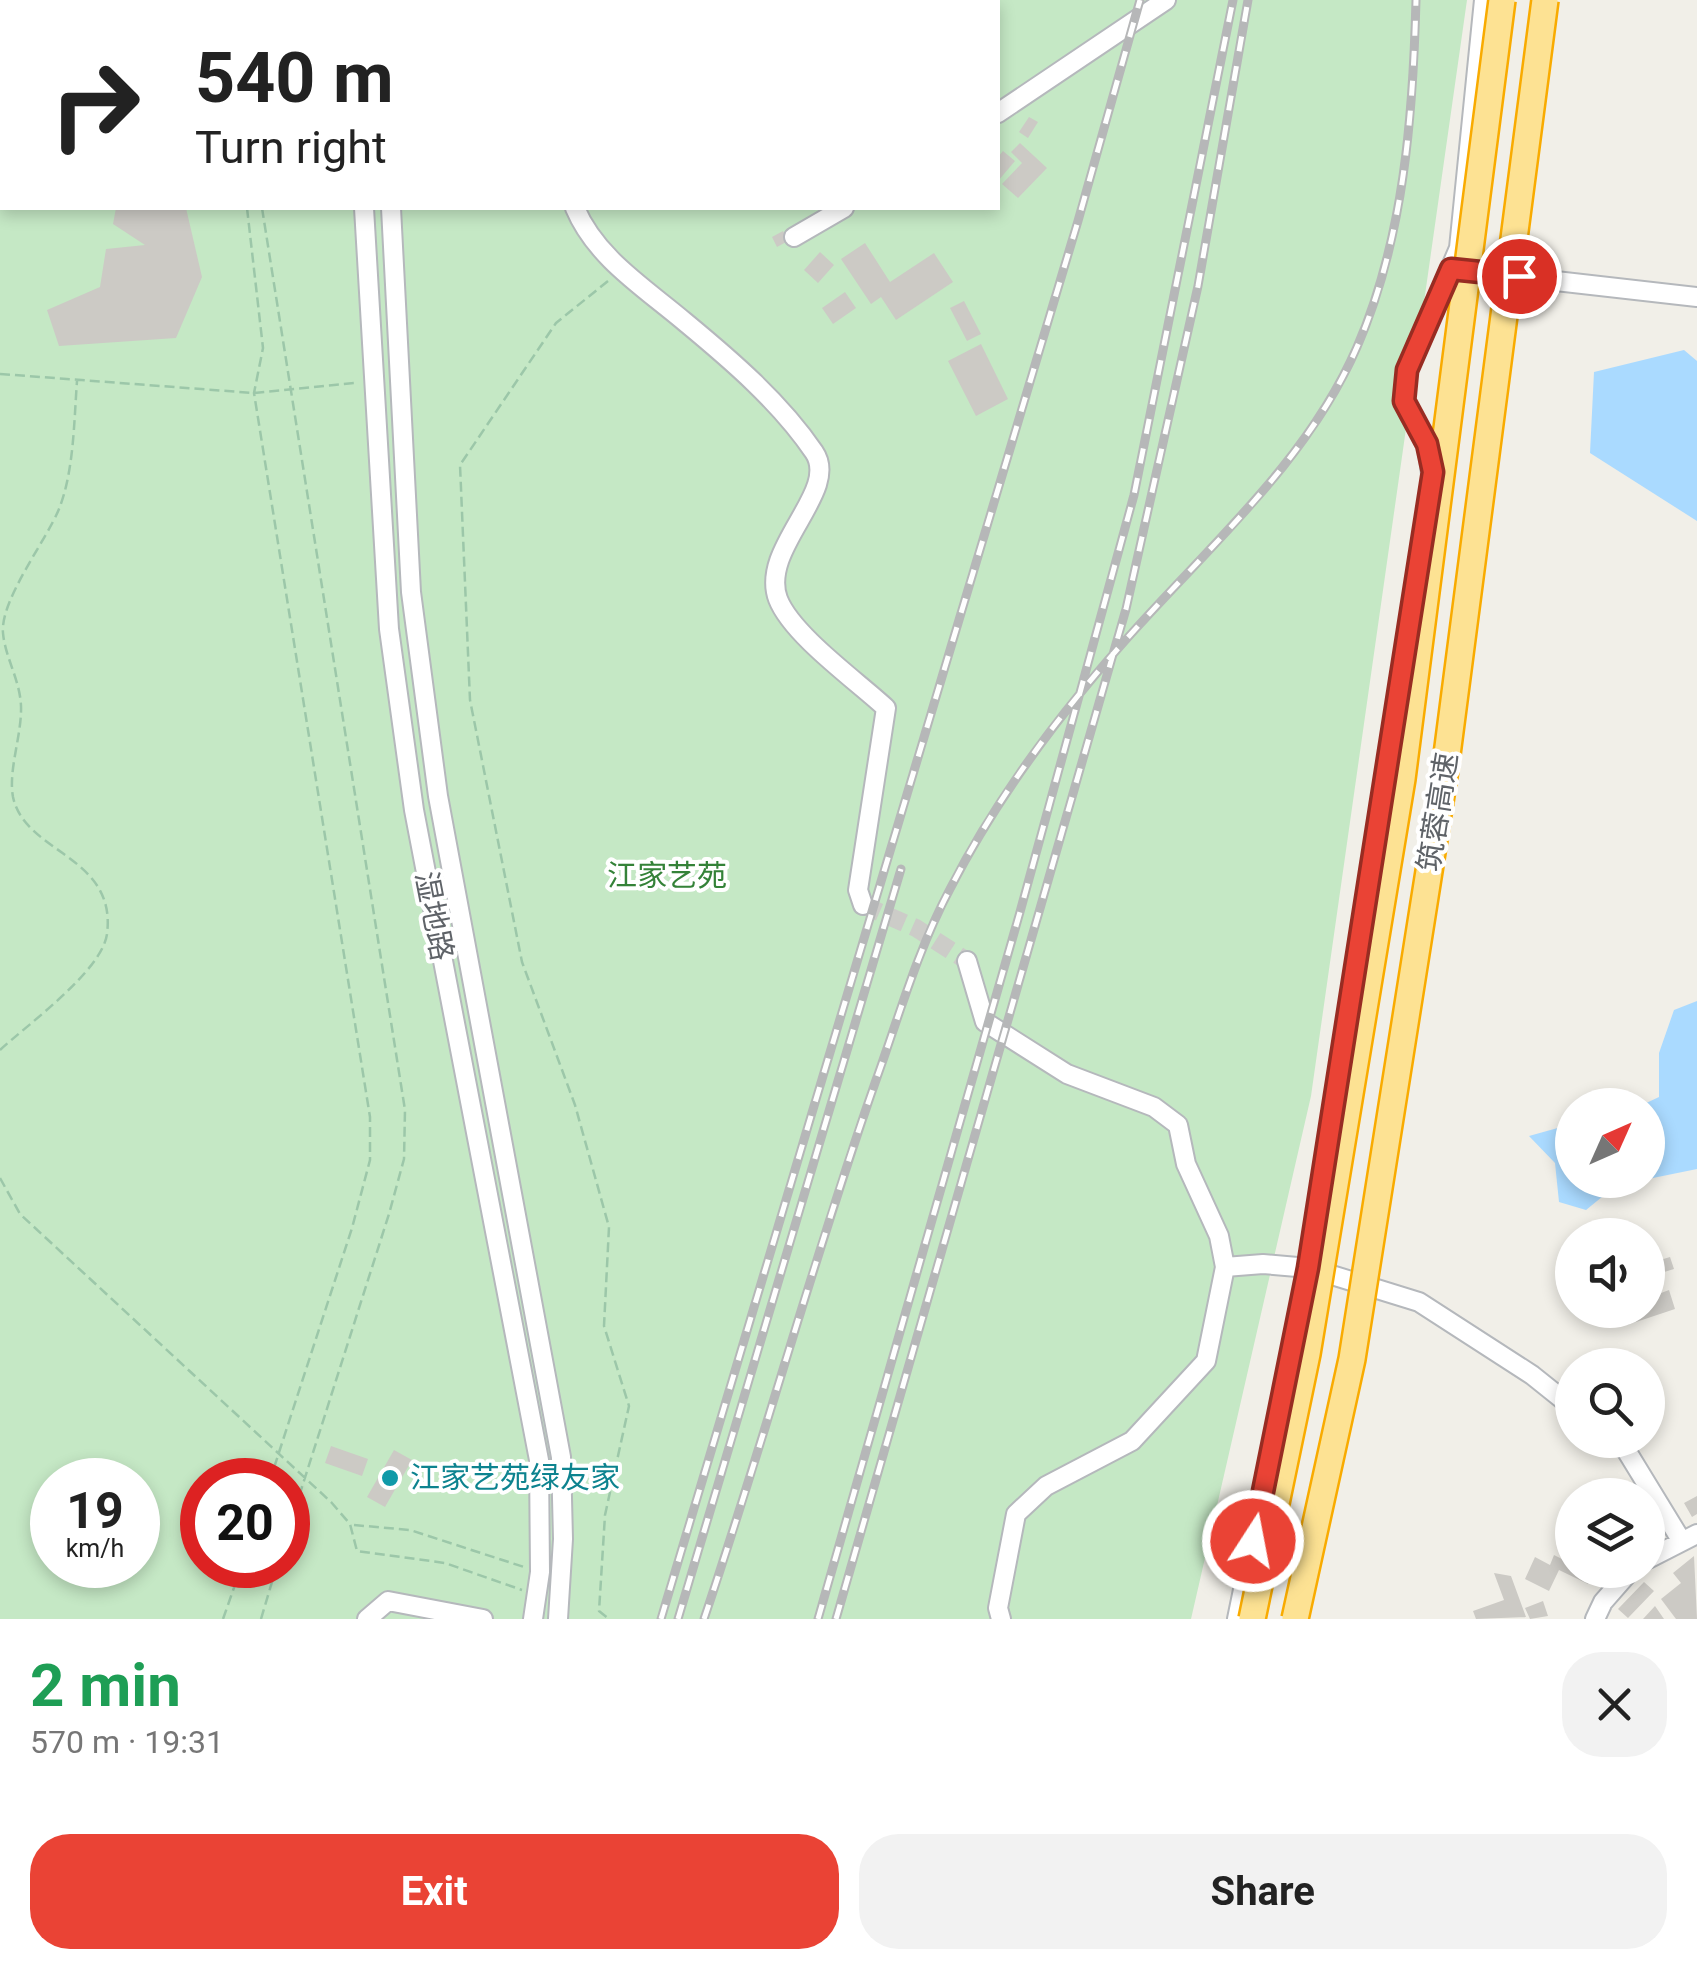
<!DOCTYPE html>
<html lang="en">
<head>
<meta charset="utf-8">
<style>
  body { margin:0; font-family:Roboto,"Noto Sans SC",sans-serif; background:#f2f2f2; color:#222; height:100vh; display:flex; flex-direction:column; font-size:38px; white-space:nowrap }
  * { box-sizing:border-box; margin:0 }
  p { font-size:32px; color:#767676 }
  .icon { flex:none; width:55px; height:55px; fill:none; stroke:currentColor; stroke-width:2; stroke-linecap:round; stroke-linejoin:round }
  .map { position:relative; height:1619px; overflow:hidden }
  .sheet { display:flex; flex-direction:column; background:#fff; flex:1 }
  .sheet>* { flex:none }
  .top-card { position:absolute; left:0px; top:0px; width:1000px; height:210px; box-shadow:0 5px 15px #0003; background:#fff; color:#222; overflow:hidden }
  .needle { width:65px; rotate:45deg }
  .controls { position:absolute; left:1555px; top:1088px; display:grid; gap:20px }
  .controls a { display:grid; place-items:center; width:110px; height:110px; border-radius:50%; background:#fff; box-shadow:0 5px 15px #0003; font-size:50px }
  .speed { position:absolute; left:30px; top:1458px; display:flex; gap:20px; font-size:50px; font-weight:700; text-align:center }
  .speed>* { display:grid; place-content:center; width:130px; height:130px; border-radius:50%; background:#fff; box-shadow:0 5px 15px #0003; line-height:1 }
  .speed small { font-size:25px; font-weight:400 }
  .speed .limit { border:15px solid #d22; background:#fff; color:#111 }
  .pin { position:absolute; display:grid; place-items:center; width:85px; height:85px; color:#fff; margin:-42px; border:5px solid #fff; border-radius:50%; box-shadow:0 2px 10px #0007 }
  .me { position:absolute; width:110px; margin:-55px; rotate:11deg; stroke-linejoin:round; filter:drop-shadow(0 0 8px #0008) }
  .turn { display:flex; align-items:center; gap:35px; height:210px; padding:0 30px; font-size:45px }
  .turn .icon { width:130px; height:130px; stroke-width:2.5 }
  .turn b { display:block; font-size:70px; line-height:85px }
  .round { display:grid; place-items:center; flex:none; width:105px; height:105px; border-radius:40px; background:#f2f2f2 }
  .head { display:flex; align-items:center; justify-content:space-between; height:170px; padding:0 30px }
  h1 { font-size:60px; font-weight:700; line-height:75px; color:#1e9e55 }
  .button { display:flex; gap:20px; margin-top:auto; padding:20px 30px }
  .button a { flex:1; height:115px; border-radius:40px; background:#ea4335; color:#fff; font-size:40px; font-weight:700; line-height:115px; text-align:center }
  .button a+a { background:#f2f2f2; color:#222 }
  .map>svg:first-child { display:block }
  .green { fill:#c5e8c5; fill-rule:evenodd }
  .water { fill:#aadaff }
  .building { fill:#cccac5 }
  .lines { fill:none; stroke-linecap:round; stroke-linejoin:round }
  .minor-tunnel { stroke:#ccccc8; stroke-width:18; stroke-dasharray:18 9; stroke-linecap:butt }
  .minor-casing { stroke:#b5b8bc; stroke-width:22 }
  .path { stroke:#9cc7a9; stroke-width:2.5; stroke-dasharray:10 5; stroke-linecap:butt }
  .minor { stroke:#fff; stroke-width:18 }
  .rail-casing { stroke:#b6b7b8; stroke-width:9 }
  .rail { stroke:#fff; stroke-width:5; stroke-dasharray:15; stroke-linecap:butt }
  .highway-bridge-casing { stroke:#f9ab00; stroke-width:30; stroke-linecap:butt }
  .highway-bridge { stroke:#fde293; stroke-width:25 }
  .route-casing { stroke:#982c22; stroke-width:25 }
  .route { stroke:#ea4335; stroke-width:18 }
  .culture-dot { fill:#0f9aa8; stroke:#fff; stroke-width:4 }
  .labels { text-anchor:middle; stroke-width:8; stroke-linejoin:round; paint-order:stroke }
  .street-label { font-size:30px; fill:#5f6368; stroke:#fff }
  .park-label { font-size:30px; fill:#348238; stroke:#fff }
  .culture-label { font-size:30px; fill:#0d838f; stroke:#fff; text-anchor:start }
</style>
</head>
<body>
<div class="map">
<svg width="1697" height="1619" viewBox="0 0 1697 1619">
  <rect width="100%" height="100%" fill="#f1efe8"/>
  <!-- green -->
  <path class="green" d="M0 0H1467L1311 1096 1191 1619H0ZM2 2H998V208H2ZM52 1480H138V1565H52ZM202 1480H288V1565H202Z"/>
  <!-- water -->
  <path class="water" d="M1684 350 1697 361V521L1590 453 1594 372Z
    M1697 1001V1169L1648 1179V1105H1642L1659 1097V1053L1674 1010Z
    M1572 1124V1180H1610L1608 1192 1586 1210 1559 1202 1555 1163 1529 1136Z"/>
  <!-- building -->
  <path class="building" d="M1029 117 1038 122 1028 138 1019 132Z
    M1020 143 1047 168 1018 198 1002 184 1022 163 1011 152Z
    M1003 151 1015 161 998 181V157Z
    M116 208H186L202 277 176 338 59 346 47 310 100 287 106 249 145 245 113 224Z
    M783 231 788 241 777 247 772 237Z
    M865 243 890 282 934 253 953 282 896 320 881 297 871 304 841 259Z
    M820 252 834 265 818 283 804 270Z
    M845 292 856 308 833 324 822 308Z
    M964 301 981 334 967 341 950 308Z
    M981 344 1008 399 976 416 948 361Z
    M1670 1257 1674 1269 1661 1273 1657 1261Z
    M1669 1290 1675 1309 1627 1325 1622 1310H1648V1298Z
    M331 1446 368 1459 362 1476 325 1463Z
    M394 1450 412 1460 385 1507 367 1497Z
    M1697 1496V1514L1692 1517 1684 1503Z
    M1554 1555 1572 1564V1570L1593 1574 1588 1584 1559 1570 1549 1591 1525 1579 1535 1557 1550 1565Z
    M1694 1556 1697 1619H1676L1661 1599 1681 1583 1673 1573Z
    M1494 1573 1511 1576 1526 1617 1476 1619 1473 1611 1504 1600Z
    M1644 1582 1654 1591 1628 1618 1618 1609Z
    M1543 1601 1548 1616 1530 1619 1525 1608Z
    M1655 1606 1664 1619H1643Z"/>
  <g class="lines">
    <!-- minor-tunnel -->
    <path class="minor-tunnel" d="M863 905 916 928 967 961"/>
    <defs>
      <path id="minor" d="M305 0 310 2
        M379 0 380 2
        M241 2 243 0
        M358 2V0
        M565 2V0
        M998 113 1166 0
        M364 208 389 629 414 810 539 1460 540 1572 533 1619
        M391 208 411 592 438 796 561 1457 563 1539 558 1619
        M575 208C596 258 645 288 685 322 731 360 780 402 814 452 841 491 759 548 778 599 792 635 857 681 886 708L858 890 863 905
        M794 237 844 208
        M1459 270 1697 297
        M1432 481 1427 444 1404 401 1407 370 1459 248 1484 0
        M967 961 985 1022 1067 1074 1154 1107 1178 1125 1186 1164 1219 1236 1225 1267 1206 1361 1132 1441 1046 1486 1016 1514 998 1608 1001 1619
        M1225 1267 1263 1264 1309 1268 1419 1302 1532 1375 1572 1407
        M1614 1440 1626 1450 1681 1540
        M1648 1559 1697 1534
        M367 1619 388 1601 483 1619
        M1237 1619 1309 1268 1412 611
        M1595 1619 1603 1602 1631 1570"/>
    </defs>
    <!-- minor casing -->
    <use href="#minor" class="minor-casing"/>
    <!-- path -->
    <path class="path" d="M190 0 191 2
      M206 0 207 2
      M0 9 2 12
      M247 208 263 348 254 393 370 1117V1160L352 1228 270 1480
      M262 208 405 1110 404 1159 389 1214 288 1531
      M608 281 556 323 460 465 470 700 522 962 575 1105 609 1227 604 1326 629 1406 605 1515 599 1611 609 1619
      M0 374 254 393 355 383
      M0 1050C27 1025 102 971 107 934 117 855 25 854 13 797 8 770 22 735 21 706 20 680 5 657 3 633 0 600 46 541 59 509 74 471 74 421 77 381
      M0 1178 20 1214 331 1502 350 1524 357 1551 445 1563 522 1590
      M354 1525 410 1530 524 1567
      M223 1619 242 1565
      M261 1619 277 1565"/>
    <!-- minor -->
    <use href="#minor" class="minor"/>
    <defs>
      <path id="rail" d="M661 1619 1078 221 1140 0
        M678 1619 901 869
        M704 1619C764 1441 813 1260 875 1083 898 1019 918 949 950 889 1000 791 1066 705 1140 624 1218 538 1310 456 1357 347 1404 239 1413 115 1416 0
        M818 1619 1020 912 1134 495 1233 0
        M836 1619 1126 609 1198 286 1248 0"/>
    </defs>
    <!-- rail casing -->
    <use href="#rail" class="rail-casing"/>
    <!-- rail -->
    <use href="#rail" class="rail"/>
    <defs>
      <path id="highway-bridge" d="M1252 1619 1307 1354 1402 779 1502 0
        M1295 1619 1352 1359 1445 770 1545 0"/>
    </defs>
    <!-- highway-bridge casing -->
    <use href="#highway-bridge" class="highway-bridge-casing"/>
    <!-- highway-bridge -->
    <use href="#highway-bridge" class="highway-bridge"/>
  </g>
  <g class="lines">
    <defs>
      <path id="route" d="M1253 1541 1308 1268 1433 472 1427 444 1404 401 1407 370 1451 269 1519 276"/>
    </defs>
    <!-- route casing -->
    <use href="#route" class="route-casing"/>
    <!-- route -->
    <use href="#route" class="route"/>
  </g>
  <!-- markers -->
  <circle class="culture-dot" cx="390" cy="1478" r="10"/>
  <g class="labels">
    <!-- street labels -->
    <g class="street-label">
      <text transform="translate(1438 812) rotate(-81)" y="10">筑蓉高速</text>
      <text transform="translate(434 916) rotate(79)" y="10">湿地路</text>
    </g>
    <!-- park labels -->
    <g class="park-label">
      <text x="667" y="886">江家艺苑</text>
    </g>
    <!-- culture labels -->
    <g class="culture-label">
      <text x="410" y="1488">江家艺苑绿友家</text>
    </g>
  </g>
</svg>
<div class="controls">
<a><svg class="needle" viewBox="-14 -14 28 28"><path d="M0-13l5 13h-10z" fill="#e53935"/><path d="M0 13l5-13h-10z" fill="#767676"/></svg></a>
<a><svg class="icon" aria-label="sound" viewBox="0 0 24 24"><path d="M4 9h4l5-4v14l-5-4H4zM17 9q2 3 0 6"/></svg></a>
<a><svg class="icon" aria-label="search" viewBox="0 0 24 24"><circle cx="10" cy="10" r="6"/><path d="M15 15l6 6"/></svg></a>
<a><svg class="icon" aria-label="layers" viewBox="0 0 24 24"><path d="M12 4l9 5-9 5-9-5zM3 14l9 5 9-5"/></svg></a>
</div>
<div class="speed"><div>19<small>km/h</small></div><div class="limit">20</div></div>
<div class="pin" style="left:1519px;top:276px;background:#d93025"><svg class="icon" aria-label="arrive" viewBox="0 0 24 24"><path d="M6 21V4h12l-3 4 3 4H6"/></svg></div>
<svg class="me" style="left:1253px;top:1541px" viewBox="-20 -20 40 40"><circle r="17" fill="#ea4335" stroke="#fff" stroke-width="3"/><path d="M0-11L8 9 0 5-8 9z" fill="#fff"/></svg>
<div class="top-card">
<div class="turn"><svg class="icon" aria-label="right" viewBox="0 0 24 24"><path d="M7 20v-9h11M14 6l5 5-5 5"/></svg><div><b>540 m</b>Turn right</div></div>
</div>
</div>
<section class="sheet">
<div class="head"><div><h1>2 min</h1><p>570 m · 19:31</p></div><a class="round"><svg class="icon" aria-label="close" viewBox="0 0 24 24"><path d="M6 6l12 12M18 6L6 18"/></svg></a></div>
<div class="button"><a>Exit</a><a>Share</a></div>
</section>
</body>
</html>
